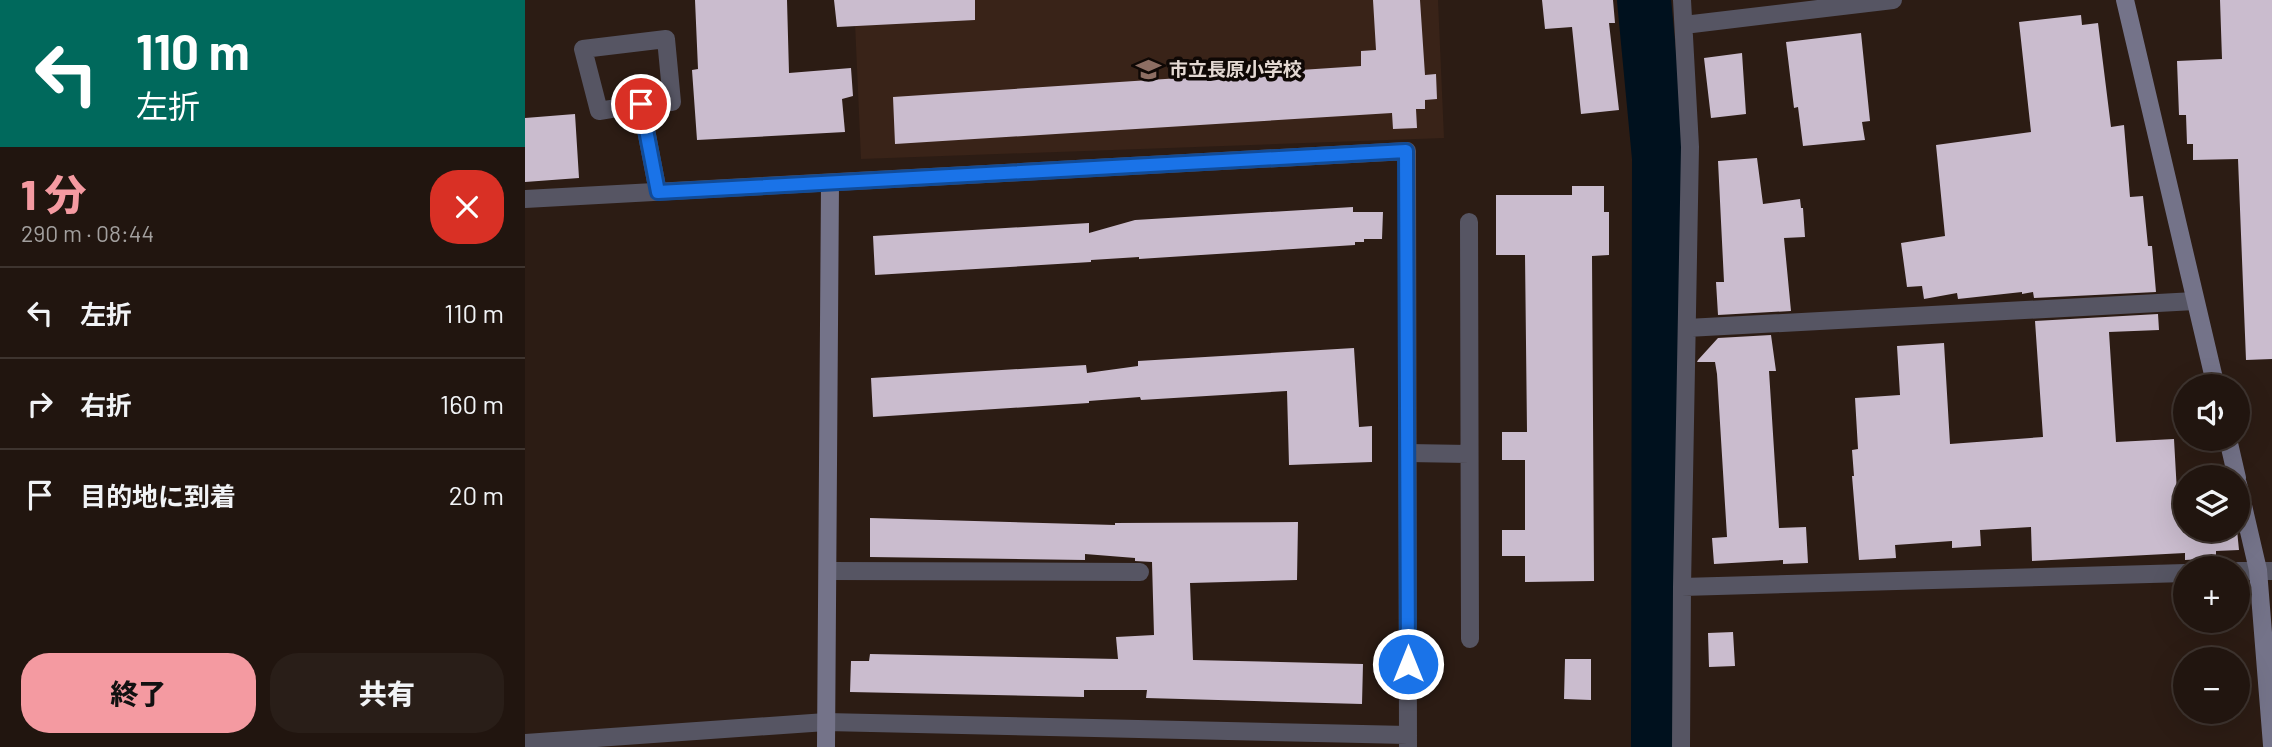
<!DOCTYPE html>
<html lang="ja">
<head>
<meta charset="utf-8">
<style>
  body { margin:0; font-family:Barlow,"Noto Sans JP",sans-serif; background:#291e18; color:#f1f3f6; height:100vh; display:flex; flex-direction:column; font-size:26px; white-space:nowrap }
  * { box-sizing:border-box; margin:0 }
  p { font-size:23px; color:#a29f9e }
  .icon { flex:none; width:38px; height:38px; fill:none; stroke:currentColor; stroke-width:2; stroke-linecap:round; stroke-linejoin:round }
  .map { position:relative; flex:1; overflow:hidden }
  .sheet { display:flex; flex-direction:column; background:#21150f; width:525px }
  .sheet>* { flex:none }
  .hud { background:#00695c; color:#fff; overflow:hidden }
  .buttons { position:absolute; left:1648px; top:374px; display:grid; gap:14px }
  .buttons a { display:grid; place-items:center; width:77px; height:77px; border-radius:50%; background:#21150f; box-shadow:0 7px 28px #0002,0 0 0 2px #3e342f; font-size:35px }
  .pin { position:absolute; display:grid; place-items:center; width:60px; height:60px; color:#fff; margin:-30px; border:4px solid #fff; border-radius:50%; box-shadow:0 2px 7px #0007 }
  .me { position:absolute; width:77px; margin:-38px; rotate:0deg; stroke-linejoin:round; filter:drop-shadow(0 0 5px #0008) }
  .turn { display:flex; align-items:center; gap:24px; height:147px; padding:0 21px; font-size:32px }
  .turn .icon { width:91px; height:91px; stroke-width:2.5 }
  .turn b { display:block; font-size:49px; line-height:60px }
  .round { display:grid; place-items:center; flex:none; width:74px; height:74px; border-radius:28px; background:#291e18 }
  .summary { display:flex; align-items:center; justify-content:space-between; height:119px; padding:0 21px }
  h1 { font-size:42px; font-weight:800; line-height:52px; color:#f49aa1 }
  .button { display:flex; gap:14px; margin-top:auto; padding:14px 21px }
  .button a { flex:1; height:80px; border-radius:28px; background:#f49aa1; color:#111; font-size:28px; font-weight:800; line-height:80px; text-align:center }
  .button a+a { background:#291e18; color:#f1f3f6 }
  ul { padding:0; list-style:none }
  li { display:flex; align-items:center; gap:21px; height:91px; padding:0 21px; border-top:2px solid #3e342f }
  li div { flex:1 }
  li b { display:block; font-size:26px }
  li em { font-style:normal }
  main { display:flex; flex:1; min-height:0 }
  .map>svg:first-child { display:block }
  .built { fill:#392318 }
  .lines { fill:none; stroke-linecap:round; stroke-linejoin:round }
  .river { stroke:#00111e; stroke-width:54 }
  .building { fill:#cabcce }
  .lane { stroke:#565563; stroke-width:18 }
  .street { stroke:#565563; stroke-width:18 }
  .secondary { stroke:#747389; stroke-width:18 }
  .route-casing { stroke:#114b97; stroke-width:18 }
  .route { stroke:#1a73e8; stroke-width:12 }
  .labels { text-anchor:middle; stroke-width:7; stroke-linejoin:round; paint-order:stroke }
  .poi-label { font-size:19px; font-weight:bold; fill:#e4d9d3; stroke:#0f0805; text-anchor:start }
</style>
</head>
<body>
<main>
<section class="sheet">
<div class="hud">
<div class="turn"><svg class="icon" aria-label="left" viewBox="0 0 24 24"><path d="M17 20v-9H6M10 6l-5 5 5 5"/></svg><div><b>110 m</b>左折</div></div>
</div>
<div class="summary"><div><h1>1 分</h1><p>290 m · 08:44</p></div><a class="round" style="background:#d93025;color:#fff"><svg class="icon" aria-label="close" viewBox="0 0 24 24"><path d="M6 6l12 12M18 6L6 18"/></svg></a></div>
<ul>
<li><svg class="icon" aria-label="left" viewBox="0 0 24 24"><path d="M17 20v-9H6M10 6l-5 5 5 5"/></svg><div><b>左折</b></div><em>110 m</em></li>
<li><svg class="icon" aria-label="right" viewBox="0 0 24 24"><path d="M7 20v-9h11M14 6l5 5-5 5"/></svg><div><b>右折</b></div><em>160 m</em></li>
<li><svg class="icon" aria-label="arrive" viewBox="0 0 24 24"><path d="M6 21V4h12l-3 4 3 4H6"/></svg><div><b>目的地に到着</b></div><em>20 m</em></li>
</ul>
<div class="button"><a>終了</a><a>共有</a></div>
</section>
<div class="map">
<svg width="1747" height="747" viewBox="0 0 1747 747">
  <rect width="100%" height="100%" fill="#2c1c14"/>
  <!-- built -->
  <path class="built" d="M329 0H913L919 138 336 159Z"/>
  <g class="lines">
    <!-- river -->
    <path class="river" d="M1119 0 1134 158 1133 747"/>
  </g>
  <!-- building -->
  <path class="building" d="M170 0H262L264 73 326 68 328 96 317 99 320 132 172 140 167 70 173 69Z
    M309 0H450V20L312 27Z
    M848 0H895L900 75 911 74 912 99 900 100V109H891L892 128 868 129 867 113 370 144 368 97 836 66V51L851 50Z
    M1017 0H1088L1090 23H1084L1094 110 1056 114 1047 27 1020 29Z
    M1695 0H1747V359L1721 360 1713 159 1668 160V144H1662L1661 115H1654L1652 61 1697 59Z
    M1556 15 1557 25 1573 23 1586 127 1599 125 1605 197 1618 196 1623 246H1627L1631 292 1509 298 1508 292 1497 294V292L1433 299 1432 293 1399 299 1397 286 1382 287 1376 243 1420 236 1411 145 1506 132 1494 22Z
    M1336 33 1345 121 1337 122 1340 140 1278 146 1273 107 1269 108 1261 42Z
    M1217 53 1221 114 1186 118 1179 58Z
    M50 114 54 178 0 182V118Z
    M1232 158 1238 204 1275 199 1276 208H1278L1280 237 1259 238 1266 311 1193 315 1191 282H1199L1193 161Z
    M1047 186H1079V212H1084V255L1067 256 1069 581 1000 582V556H977V530H1000V460H977V432H1002L1000 255H971V195H1047Z
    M828 207V212H858L857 239H839V242H830V245L614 259V257L566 260V262L350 275 348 236 564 223V233L610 220Z
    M1633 314 1634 330 1584 332 1591 442 1649 439 1652 493 1661 492V530H1712L1714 550 1691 551V558L1660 560V553L1507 561 1506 527 1455 530 1456 546 1427 548V541L1370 545 1371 558 1334 560 1327 476H1329L1327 450 1333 449 1330 398 1375 395 1372 346 1419 343 1425 444 1518 437 1510 321Z
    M1246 335 1251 371H1244L1254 528 1281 527 1283 563 1258 564V560L1189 564 1187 538 1202 537 1192 374 1190 362H1172L1173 360 1193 338Z
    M829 348 834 427 847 426V462L764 465 762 391 616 400 615 397 564 401V403L348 417 346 378 561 365 562 373 613 366V361Z
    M345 518 590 525V523L773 522 772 580 665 583 668 660 838 664 837 704 621 698 622 690H559V697L325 692 326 661H344L345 654 593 659 591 637 629 635 627 562 610 561V558L560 554V560L345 557Z
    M1208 632 1210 666 1184 667 1183 633Z
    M1040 659H1066V700L1039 699Z"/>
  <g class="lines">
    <!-- lane -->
    <path class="lane" d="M116 104 147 102 141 39 58 49 74 111 116 104 133 192
      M944 222 945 639
      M883 453 944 454
      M303 571 615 572"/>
    <!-- street -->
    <path class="street" d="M1159 25 1368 0
      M0 199 882 151 883 747
      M1162 328 1670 301
      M1713 571H1747
      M1157 587 1661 573
      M0 743 301 722 883 735
      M1156 747 1157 587 1165 147 1157 0"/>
    <!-- secondary -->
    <path class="secondary" d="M1600 0 1691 387
      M1703 439 1712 478
      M1713 484 1733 570 1747 745
      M301 747 305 184"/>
  </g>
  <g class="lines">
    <defs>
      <path id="route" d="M116 104 133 192 881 151 883 664"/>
    </defs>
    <!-- route casing -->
    <use href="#route" class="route-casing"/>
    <!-- route -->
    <use href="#route" class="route"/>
  </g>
  <!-- icons -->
  <defs>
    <symbol id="school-bare" viewBox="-9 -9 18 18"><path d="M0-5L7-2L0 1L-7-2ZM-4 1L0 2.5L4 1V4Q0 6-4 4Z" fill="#8d6e63" stroke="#0f0805" stroke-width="2.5" paint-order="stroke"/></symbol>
  </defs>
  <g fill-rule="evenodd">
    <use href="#school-bare" x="606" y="52" width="35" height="35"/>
  </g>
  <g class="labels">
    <!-- poi labels -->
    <g class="poi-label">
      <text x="644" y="76">市立長原小学校</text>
    </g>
  </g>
</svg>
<div class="buttons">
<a><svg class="icon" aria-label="sound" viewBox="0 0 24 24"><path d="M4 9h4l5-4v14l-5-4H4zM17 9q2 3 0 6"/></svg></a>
<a><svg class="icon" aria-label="layers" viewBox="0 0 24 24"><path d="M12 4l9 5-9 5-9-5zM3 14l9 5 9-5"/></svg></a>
<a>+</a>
<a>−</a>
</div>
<div class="pin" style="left:116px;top:104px;background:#d93025"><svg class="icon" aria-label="arrive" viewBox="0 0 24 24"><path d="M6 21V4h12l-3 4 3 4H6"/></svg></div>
<svg class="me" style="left:883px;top:664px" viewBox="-20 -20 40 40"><circle r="17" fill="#1a73e8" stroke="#fff" stroke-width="3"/><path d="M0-11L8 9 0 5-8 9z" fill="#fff"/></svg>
</div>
</main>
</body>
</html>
